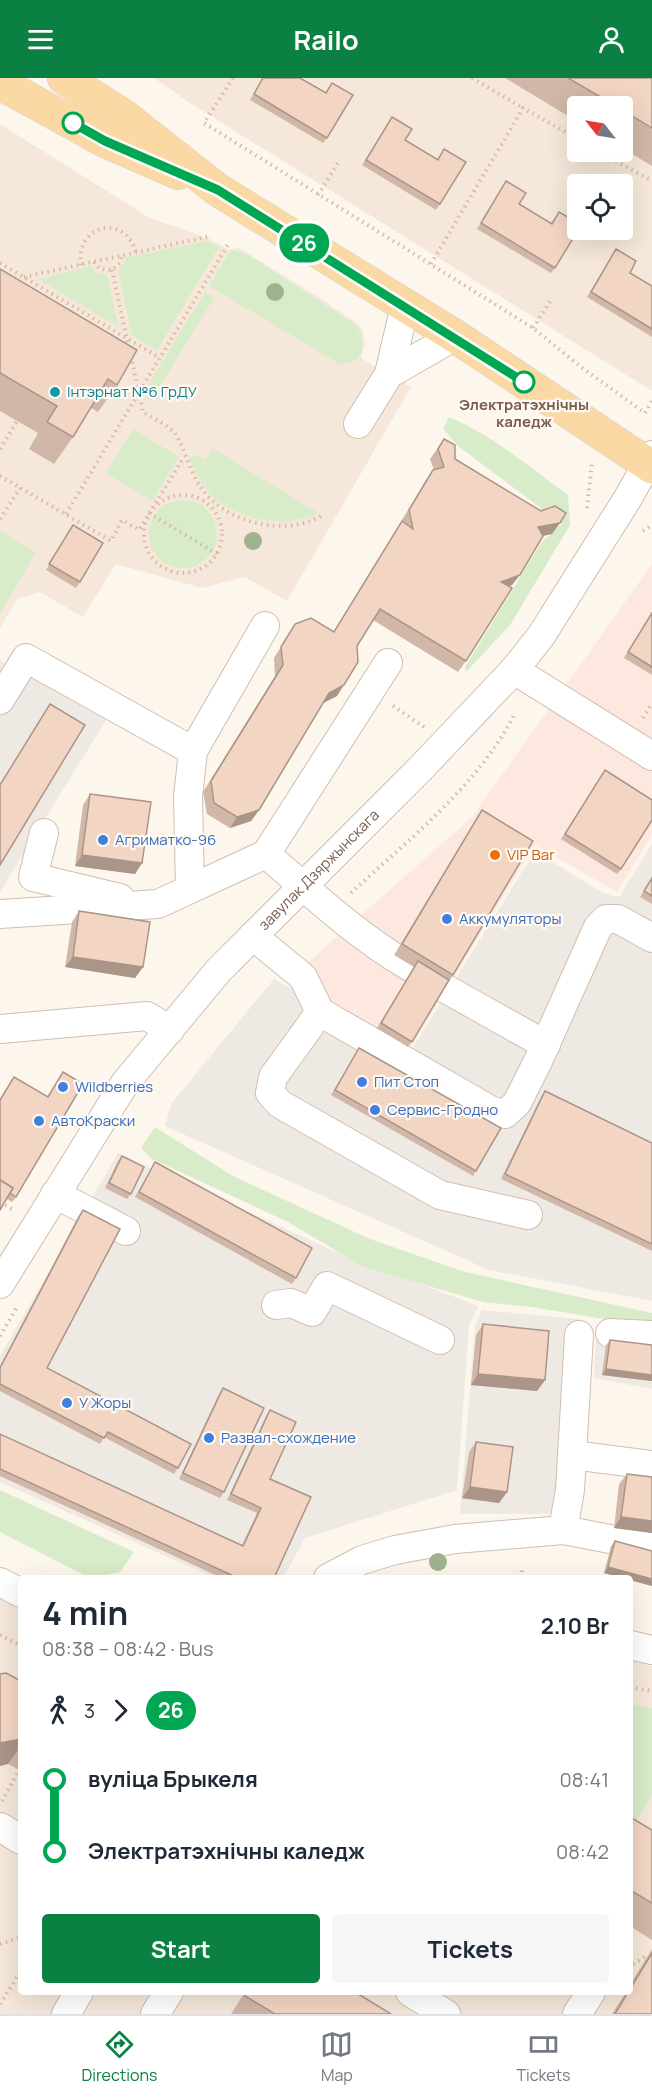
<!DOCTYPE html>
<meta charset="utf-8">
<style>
body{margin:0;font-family:Manrope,sans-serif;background:#f6f6f7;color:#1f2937;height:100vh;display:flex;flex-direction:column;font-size:22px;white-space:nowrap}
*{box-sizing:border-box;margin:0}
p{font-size:20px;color:#747a83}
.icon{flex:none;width:33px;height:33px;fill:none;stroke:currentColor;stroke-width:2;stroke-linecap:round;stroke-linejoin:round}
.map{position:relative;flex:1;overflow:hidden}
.sheet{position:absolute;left:18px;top:1497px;width:615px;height:420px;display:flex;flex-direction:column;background:#fff;border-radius:6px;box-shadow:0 6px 24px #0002}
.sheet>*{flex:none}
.badge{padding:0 12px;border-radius:20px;font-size:21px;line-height:39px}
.needle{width:39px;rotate:301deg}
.buttons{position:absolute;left:567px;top:18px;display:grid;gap:12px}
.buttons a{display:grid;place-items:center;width:66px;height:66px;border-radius:6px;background:#fff;box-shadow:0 6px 24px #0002;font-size:30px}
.map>.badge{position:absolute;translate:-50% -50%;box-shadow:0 0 0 3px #fff}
.legs{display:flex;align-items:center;gap:9px;height:66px;padding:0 24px;font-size:20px}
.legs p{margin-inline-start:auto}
.headline{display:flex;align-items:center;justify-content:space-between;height:102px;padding:0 24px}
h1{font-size:33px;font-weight:700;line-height:45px}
.primary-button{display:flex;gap:12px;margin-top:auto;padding:12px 24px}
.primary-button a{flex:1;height:69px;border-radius:6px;background:#0b8043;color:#fff;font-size:24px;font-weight:700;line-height:69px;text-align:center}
.primary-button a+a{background:#f6f6f7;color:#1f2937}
ul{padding:0 24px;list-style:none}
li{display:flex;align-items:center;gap:21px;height:72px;font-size:22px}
li i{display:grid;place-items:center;width:9px;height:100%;margin:0 8px;background:currentColor}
li i::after{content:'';width:15px;height:15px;margin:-8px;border:4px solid;border-radius:50%;background:#fff}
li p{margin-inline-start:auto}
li:first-child i{background:linear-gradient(#0000 50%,currentColor 0)}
li:last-child i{background:linear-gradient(currentColor 50%,#0000 0)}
header{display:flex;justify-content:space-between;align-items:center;height:78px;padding:0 24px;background:#0b8043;color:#fff;font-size:27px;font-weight:700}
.menu{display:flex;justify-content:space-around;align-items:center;height:84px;border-top:2px solid #e0e1e3;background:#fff;font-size:16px;color:#747a83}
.menu a{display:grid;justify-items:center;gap:3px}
.menu .current{color:#0b8043}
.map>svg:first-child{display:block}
.residential{fill:#f5e8da;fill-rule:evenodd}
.commercial{fill:#fde8e0}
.industrial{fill:#efe9e4}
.green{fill:#d8ecc9}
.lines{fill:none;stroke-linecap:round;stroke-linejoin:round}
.minor-casing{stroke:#d1beb0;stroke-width:30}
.major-casing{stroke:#dad1cd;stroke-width:34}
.path{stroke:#d9b8a5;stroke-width:4;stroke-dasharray:1.5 4.5;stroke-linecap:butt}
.minor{stroke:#fff;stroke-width:28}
.major{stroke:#fbd9a5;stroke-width:33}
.tree{fill:#a0b28e}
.wall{fill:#d1b7a8}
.shaded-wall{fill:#aa9588}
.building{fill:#f3d5c3;stroke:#aa9588;stroke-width:1.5}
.line-1-casing{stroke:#fff;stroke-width:14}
.line-1{stroke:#00a651;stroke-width:9}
.stop-1-dot{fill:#fff;stroke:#00a651;stroke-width:3}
.culture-dot{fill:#0f9aa8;stroke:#fffaf3;stroke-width:2}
.shop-dot{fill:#3f7fe0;stroke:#fffaf3;stroke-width:2}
.food-dot{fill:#e8710a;stroke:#fffaf3;stroke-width:2}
.labels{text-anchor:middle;stroke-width:4.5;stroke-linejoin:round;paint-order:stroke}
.culture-label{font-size:15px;fill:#0d838f;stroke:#fffaf3;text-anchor:start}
.stop-label{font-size:15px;font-weight:bold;fill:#7a5c4d;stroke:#fffaf3}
.shop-label{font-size:15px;fill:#366cbe;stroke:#fffaf3;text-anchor:start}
.food-label{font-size:15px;fill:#c56008;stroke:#fffaf3;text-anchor:start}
.street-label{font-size:15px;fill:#7a5c4d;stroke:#fffaf3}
</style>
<header><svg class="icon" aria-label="menu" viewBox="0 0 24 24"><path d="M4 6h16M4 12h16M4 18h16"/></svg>Railo<svg class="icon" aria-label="person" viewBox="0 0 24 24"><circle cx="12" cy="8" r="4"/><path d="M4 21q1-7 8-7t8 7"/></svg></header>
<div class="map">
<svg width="652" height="1936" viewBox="0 0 652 1936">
<rect width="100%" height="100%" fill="#fdf6ec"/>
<g class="residential">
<path d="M154,0h498v313l-462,-288zM578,28h44v46h-44zM578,106h44v46h-44z"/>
<polygon points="0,46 150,140 210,161 229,172 239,170 317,218 358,246 363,253 365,265 361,280 411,309 287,523 245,499 202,510 116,486 83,539 40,514 17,521 0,550"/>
<polygon points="0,1517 21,1527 21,1914 630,1914 630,1583 652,1588 652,1936 0,1936"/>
</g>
<polygon class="commercial" points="652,486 652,757 617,814 535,767 409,972 287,903 472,739"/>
<g class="industrial">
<polygon points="0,582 106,642 0,814"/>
<polygon points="652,766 652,1223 489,1192 165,1048 171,1026 274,901 410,974 535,773 601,814 619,819"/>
<polygon points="118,1075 328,1170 478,1228 469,1248 457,1412 305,1460 283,1500 215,1500 0,1404 0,1278"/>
<polygon points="482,1232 580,1241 556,1436 460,1436 475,1249"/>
<polygon points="596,1253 652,1264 652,1311 594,1300"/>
</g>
<g class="green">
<polygon points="208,163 219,169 157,272 132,257 118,193 125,185 125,180"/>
<path d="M231,172l14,3 111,72c8,12 9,24 1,35l-16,5 -132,-79z"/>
<polygon points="91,188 95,195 107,197 119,249 38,201"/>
<polygon points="205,214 214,220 150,324 146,311"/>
<path d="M449,339c43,18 82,51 119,78l2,30 -60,100 -44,47 -1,-5 76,-124 21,-19 -104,-78 -15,-17z"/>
<polygon points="133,351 179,379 152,423 106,395"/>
<path d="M212,370l106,65c-33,16 -79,8 -106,-17 -10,-11 -16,-23 -22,-36l3,-6 12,6z"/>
<circle cx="183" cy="456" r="34"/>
<polygon points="0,453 36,474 0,536"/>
<polygon points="155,1049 233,1098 370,1161 465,1194 652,1235 652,1249 532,1229 483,1224 364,1189 286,1143 152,1081 141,1070"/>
<polygon points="0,1412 134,1474 120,1494 90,1500 0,1454"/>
<polygon points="630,1627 652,1630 652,1717 630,1753"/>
</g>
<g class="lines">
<g class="minor-casing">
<g id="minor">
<polyline points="389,296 455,258"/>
<polyline points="358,346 389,296 405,228"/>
<polyline points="514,592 652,678"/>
<polyline points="0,622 26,580 193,673"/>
<polyline points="44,755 33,799 120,820"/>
<polyline points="266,776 388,585"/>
<polyline points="190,811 188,719 193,673 265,548"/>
<path d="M0,836l158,-10 108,-50c46,40 91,82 144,113"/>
<polyline points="253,858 303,899 320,934 492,1033 505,1036 517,1025 538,983 598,849 606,841 618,841 652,860"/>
<polyline points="446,911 546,967"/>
<polyline points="320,934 273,999 270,1015 280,1026 440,1117 528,1137"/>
<polyline points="0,951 147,938 170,952"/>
<polyline points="55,1116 126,1153"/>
<path id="s1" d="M0,1206l125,-201 94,-113 203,-203 92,-97 27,-34 87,-138 24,-43"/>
<polyline points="276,1227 291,1225 312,1234 327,1208 440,1262"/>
<polyline points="610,1255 652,1257"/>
<polyline points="572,1377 652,1387"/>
<polyline points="563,1452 570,1412 579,1257"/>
<polyline points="328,1500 362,1482 395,1472 455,1461 563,1452 652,1469"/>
<polyline points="0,1504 21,1515"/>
<polyline points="630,1567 652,1572"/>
<polyline points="0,1749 21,1762"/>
<polyline points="410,1914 446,1936"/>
<polyline points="66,1936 79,1914"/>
<polyline points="155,1936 169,1914"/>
<polyline points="577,1936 591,1914"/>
</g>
</g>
<g class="major-casing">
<g id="major">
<polyline points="64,0 124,38 218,112 455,258 652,389"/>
<polyline points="0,5 105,63 178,95"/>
</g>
</g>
<g class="path">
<polyline points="233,0 204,45 533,250 581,289 645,335 652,323"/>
<polyline points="472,0 523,30"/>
<polyline points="600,74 652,103"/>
<polyline points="318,117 339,83"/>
<polyline points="94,184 100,191 112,192 120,185 122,178"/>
<polyline points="0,185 160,280"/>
<polyline points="431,186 523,30 578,61"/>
<path d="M81,187c-6,-41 45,-52 55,-12"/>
<polyline points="112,192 129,271"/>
<polyline points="24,199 211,158"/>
<polyline points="533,250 552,220"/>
<path d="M131,278l12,56c10,6 23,12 31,20 5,4 18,43 26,54 24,37 85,52 123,29"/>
<polyline points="0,371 17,343"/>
<polyline points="0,398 111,463 122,442 139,452 184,379"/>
<circle cx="183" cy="456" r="39"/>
<polyline points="587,430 592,384"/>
<polyline points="149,435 217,476"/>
<polyline points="66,436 229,165"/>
<polyline points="0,441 20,410"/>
<polyline points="643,453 652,447"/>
<polyline points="393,628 424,649"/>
<polyline points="643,640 652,625"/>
<path d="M351,815c57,-53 129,-109 164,-180"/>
<polyline points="0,1124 15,1133"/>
<polyline points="0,1258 17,1229"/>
<polyline points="521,1500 522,1490"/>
<polyline points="0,1557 21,1568"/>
<polyline points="630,1609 652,1613"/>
<polyline points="2,1723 19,1692"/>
<polyline points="0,1866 21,1859"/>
<polyline points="630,1884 633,1886 630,1891"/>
<polyline points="633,1886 648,1877"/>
<polyline points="0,1926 21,1893"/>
</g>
<use href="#minor" class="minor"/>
<use href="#major" class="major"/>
</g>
<g class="tree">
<circle cx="275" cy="214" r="9"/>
<circle cx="253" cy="463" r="9"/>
<circle cx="438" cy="1484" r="9"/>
</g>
<g class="wall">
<polygon points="262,0 300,0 326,15 332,5 327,60 323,65 250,22"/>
<polygon points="505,0 652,0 652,88 622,70 622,28 578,28 578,44"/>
<polygon points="392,39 405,62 437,81 444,71 440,126 436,132 362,87"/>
<polygon points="506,103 519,126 551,145 559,134 555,190 551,195 477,151"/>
<polygon points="616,171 630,195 652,208 652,259 587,219"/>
<polygon points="0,191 117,307 98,334 91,330 73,359 54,386 29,371 38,355 0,333"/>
<polygon points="444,361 455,381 560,445 552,456 543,458 512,507 509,509 466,583 458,594 373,542 357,568 337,618 323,625 259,732 251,743 230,750 207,736 203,714 275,598 274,580 295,546 334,554 402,444 402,442 426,402 434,392 430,381"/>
<polygon points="73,447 80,504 76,510 46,492"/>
<polygon points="652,534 652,597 624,580"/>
<polygon points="601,698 621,791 617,796 561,761"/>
<polygon points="90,716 142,785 135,796 75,788 83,727"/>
<polygon points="482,732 453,897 408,969 377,950 414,889 394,877 475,743"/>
<polygon points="652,799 652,826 640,819"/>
<polygon points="79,833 143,889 135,900 65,889 72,844"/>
<polygon points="359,970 476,1093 473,1098 331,1017"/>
<polygon points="63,994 16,1119 12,1124 7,1121 0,1132 0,1021 14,999 48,1019"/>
<polygon points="545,1013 652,1065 652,1173 501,1101 541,1019"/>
<polygon points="122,1078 131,1116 127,1121 105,1110 118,1083"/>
<polygon points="155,1084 296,1200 292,1206 135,1119"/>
<polygon points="83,1132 47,1290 178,1390 174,1396 104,1359 100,1366 0,1313 0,1288 79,1137"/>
<polygon points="483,1246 545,1302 537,1313 471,1307 476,1257"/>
<polygon points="610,1262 652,1267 652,1303 602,1297 606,1267"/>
<polygon points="223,1310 224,1414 220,1420 179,1401 219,1316"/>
<polygon points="270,1332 270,1401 274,1500 222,1500 0,1398 0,1356 242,1467 257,1435 227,1422 266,1338"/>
<polygon points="476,1364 507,1414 499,1425 462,1420 469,1374"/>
<polygon points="627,1396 652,1399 652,1455 614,1450 619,1406"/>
<polygon points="615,1463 652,1473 652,1508 604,1495 611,1468"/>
<polygon points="21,1603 21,1693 8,1686"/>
<polygon points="630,1739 652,1752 652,1862 630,1848"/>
<polygon points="652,1871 652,1936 612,1936 626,1914 630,1914 630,1907"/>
<polygon points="245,1914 355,1914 391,1936 231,1936"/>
</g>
<g class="shaded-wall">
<polygon points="560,445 552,456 531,460 538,449"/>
<polygon points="520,497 512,507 494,514 501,504"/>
<polygon points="344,607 337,618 321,626 329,615"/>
<polygon points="259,732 251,743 230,750 237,739"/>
<polygon points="82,777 142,785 135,796 75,788"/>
<polygon points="73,879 143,889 135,900 65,889"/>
<polygon points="606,1291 652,1297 652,1303 602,1297"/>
<polygon points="478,1296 545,1302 537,1313 471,1307"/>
<polygon points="470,1409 507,1414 499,1425 462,1420"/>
<polygon points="621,1439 652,1443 652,1455 614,1450"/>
<polygon points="608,1489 652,1501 652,1508 630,1502 630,1500 623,1500 604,1495"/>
<polygon points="21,1661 21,1668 8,1686 0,1688 0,1665"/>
</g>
<g class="building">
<polygon points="263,0 300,0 326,15 332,5 353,17 327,60 254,16"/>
<polygon points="568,0 652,0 652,50 622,32 622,28 616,28"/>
<polygon points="392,39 412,51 405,62 438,82 444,71 466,84 440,126 366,82"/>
<polygon points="506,103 526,115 519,126 552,146 559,134 578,145 578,152 555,190 481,145"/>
<polygon points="616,171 636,183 630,195 652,208 652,251 591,214"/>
<polygon points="0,191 137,272 117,307 108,301 73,359 47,344 57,328 0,295"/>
<polygon points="444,361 455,367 455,381 541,433 555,428 566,435 560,445 538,449 543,458 520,497 501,504 512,510 466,583 380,531 357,568 358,584 344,607 329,615 259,732 237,739 214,725 211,703 283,587 281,569 295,546 311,540 334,554 402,443 413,451 409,432 433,392 444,389 438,371"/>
<polygon points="73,447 103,465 80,504 49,486"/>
<polygon points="652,535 652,589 628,574"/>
<polygon points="50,626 85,647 0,787 0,707"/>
<polygon points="605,692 652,722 652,742 621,791 565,756"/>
<polygon points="90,716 151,724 142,785 82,777"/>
<polygon points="482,732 533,763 453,897 402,866"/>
<polygon points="652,800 652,818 644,813"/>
<polygon points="79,833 150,844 143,889 73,879"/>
<polygon points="418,883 449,902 412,964 381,945"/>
<polygon points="359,970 501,1050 476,1093 335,1012"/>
<polygon points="63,994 83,1006 16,1119 10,1115 13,1110 0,1102 0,1022 14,999 48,1019"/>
<polygon points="545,1013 652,1065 652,1166 505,1096"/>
<polygon points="122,1078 144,1089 131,1116 109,1105"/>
<polygon points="155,1084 312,1170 296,1200 139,1114"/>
<polygon points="0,1102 13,1110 0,1132"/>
<polygon points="83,1132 120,1151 47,1290 191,1366 178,1390 108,1354 104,1360 0,1306 0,1290"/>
<polygon points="483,1246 549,1253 545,1302 478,1296"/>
<polygon points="610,1262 652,1267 652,1297 606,1291"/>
<polygon points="223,1310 264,1330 224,1414 183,1395"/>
<polygon points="270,1332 296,1344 270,1401 311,1419 274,1500 238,1500 0,1391 0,1356 243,1468 261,1430 231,1416"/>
<polygon points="476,1364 513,1369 507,1414 470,1409"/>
<polygon points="627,1396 652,1399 652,1443 621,1439"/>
<polygon points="615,1463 652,1473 652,1501 608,1489"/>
<polygon points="6,1595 21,1603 21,1661 0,1665 0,1596"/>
<polygon points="630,1739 652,1752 652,1825 630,1812"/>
<polygon points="652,1875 652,1936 615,1936 628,1914 630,1914 630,1911"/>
<polygon points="247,1914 355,1914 391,1936 275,1936 245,1918"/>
</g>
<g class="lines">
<g class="line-1-casing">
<polyline id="line-1" points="73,45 105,63 218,112 524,304"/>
</g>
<use href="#line-1" class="line-1"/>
</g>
<g class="stop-1-dot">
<circle cx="73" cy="45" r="10"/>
<circle cx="524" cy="304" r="10"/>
</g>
<circle class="culture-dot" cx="55" cy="314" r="6"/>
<g class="shop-dot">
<circle cx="103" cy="762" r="6"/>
<circle cx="447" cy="841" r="6"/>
<circle cx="362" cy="1004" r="6"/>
<circle cx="63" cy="1009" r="6"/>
<circle cx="375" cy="1032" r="6"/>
<circle cx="39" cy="1043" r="6"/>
<circle cx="67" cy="1325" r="6"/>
<circle cx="209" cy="1360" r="6"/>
</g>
<circle class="food-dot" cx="495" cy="777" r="6"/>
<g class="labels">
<g class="culture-label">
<text x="67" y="319">Інтэрнат №6 ГрДУ</text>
</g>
<g class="stop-label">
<text x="524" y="332">Электратэхнічны<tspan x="524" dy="17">каледж</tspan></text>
</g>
<g class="shop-label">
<text x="115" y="767">Агриматко-96</text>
<text x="459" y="846">Аккумуляторы</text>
<text x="374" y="1009">Пит Стоп</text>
<text x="75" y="1014">Wildberries</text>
<text x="387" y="1037">Сервис-Гродно</text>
<text x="51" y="1048">АвтоКраски</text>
<text x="79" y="1330">У Жоры</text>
<text x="221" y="1365">Развал-схождение</text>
</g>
<g class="food-label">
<text x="507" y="782">VIP Bar</text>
</g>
<g class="street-label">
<text dy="5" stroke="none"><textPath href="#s1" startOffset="525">завулак Дзяржынскага</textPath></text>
</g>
</g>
</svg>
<div class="buttons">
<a><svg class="needle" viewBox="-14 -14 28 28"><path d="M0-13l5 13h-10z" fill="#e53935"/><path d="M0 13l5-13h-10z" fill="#747a83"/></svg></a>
<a><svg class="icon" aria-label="locate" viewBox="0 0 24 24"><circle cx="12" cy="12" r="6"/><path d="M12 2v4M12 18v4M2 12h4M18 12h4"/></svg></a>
</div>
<b class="badge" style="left:304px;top:165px;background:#00a651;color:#fff">26</b>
<section class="sheet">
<div class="headline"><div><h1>4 min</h1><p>08:38 – 08:42 · Bus</p></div><b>2.10 Br</b></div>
<div class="legs"><svg class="icon" aria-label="walk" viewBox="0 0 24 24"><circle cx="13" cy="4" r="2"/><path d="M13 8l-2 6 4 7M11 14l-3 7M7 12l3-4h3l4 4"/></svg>3<svg class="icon" aria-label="forward" viewBox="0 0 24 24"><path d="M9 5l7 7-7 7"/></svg><b class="badge" style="background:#00a651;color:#fff">26</b></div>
<ul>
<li><i style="color:#00a651"></i><b>вуліца Брыкеля</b><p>08:41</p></li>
<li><i style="color:#00a651"></i><b>Электратэхнічны каледж</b><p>08:42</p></li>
</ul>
<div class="primary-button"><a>Start</a><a>Tickets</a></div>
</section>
</div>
<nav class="menu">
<a class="current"><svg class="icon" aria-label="directions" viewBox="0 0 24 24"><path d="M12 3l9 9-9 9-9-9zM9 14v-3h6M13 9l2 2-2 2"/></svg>Directions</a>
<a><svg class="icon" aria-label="map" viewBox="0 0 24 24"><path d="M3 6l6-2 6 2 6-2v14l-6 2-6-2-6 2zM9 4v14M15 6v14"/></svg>Map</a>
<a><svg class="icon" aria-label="tickets" viewBox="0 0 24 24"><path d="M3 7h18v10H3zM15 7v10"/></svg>Tickets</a>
</nav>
